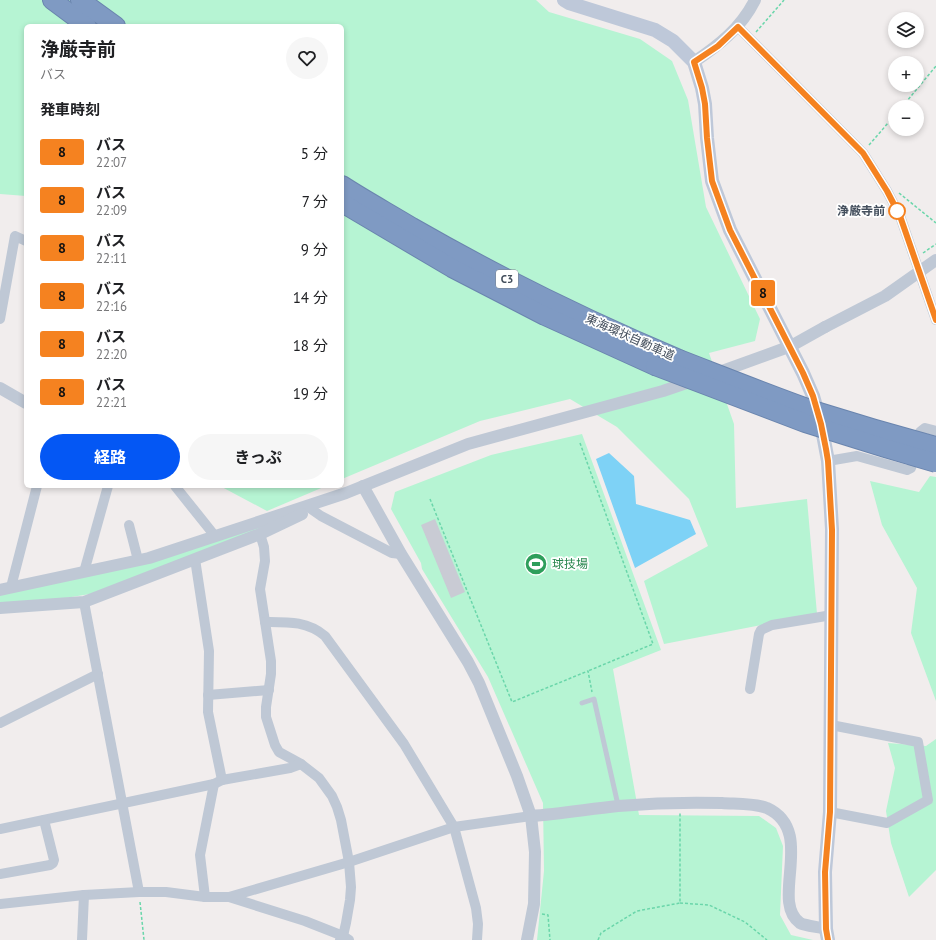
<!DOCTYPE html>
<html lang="ja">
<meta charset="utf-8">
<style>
body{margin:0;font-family:"PT Sans","Noto Sans JP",sans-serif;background:#f6f6f6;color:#202124;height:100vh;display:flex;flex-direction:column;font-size:15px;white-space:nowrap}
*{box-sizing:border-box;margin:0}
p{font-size:13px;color:#757577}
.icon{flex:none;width:22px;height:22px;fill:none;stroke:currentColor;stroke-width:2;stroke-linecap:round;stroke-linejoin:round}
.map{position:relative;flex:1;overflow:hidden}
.drawer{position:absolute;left:24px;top:24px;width:320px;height:464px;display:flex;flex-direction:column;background:#fff;border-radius:6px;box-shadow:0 2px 6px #0003}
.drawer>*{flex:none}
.badge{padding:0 8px;border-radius:3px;font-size:14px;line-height:26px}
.buttons{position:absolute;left:888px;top:12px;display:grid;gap:8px}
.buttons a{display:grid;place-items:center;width:36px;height:36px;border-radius:50%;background:#fff;box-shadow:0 2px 6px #0003;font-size:20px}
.map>.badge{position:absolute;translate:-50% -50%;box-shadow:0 0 0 2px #fff}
h2{padding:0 16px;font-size:15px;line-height:36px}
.round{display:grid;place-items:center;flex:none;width:42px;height:42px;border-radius:21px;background:#f6f6f6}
.summary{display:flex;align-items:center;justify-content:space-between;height:68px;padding:0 16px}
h1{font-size:19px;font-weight:700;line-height:30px}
.primary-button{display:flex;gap:8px;margin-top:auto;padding:8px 16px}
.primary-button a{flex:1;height:46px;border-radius:24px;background:#0457f4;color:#fff;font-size:16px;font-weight:700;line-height:46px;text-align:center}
.primary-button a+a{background:#f6f6f6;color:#202124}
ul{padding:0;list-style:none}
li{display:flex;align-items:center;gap:12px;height:48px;padding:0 16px}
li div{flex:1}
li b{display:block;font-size:15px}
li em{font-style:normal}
li .badge{min-width:44px;font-weight:700;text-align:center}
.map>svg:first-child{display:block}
.green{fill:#b6f4d3}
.water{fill:#7ed2f6}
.building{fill:#c9cbd4}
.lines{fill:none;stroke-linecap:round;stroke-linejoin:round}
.motorway-casing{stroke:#6a85ae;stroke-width:20}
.path{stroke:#6ad6aa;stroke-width:1.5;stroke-dasharray:3 2;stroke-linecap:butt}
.service{stroke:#bfc8d5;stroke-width:5}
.minor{stroke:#bfc8d5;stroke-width:10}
.tertiary{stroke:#bfc8d5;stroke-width:12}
.secondary{stroke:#bec8d9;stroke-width:14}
.motorway{stroke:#7f9ac3;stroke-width:18}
.motorway-bridge-casing{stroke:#6a85ae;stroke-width:20;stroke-linecap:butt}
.tertiary-bridge{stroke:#bfc8d5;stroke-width:12}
.motorway-bridge{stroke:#7f9ac3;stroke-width:18}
.line-casing{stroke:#fff;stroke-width:9}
.line{stroke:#f58220;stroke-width:6}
.stop-dot{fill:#fff;stroke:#f58220;stroke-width:2}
.labels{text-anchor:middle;stroke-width:3.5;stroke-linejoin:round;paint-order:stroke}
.shield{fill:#fff;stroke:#7c848e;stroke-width:1}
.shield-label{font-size:11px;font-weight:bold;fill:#444f5d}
.stop-label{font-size:12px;font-weight:bold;fill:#444f5d;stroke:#fff;text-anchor:end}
.street-label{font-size:12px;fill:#444f5d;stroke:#fff}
.leisure-label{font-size:12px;fill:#27864d;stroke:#fff;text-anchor:start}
</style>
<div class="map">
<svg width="936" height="940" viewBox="0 0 936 940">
<rect width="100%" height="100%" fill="#f1eded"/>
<g class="green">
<polygon points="0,0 536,0 549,12 640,39 672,61 688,100 706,207 760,319 755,341 709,353 734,424 736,508 807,499 817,614 664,644 644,581 708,546 689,499 617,427 570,399 480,421 342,479 342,26 26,26 26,196 0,194"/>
<polygon points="582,434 661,650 613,669 639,815 759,816 776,828 783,846 780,915 791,935 813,940 537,940 544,871 543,803 488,677 422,569 421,563 391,509 395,492 491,455"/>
<polygon points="930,476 936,477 936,701 911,633 917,588 882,525 870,481 919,492"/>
<polygon points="220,486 326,486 267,511"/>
<polygon points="293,514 243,536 90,594 59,599 0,604 0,593"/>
<polygon points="936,739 936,870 909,897 891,843 886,811 895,768 888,743 926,746"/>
</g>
<polygon class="water" points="609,453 634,476 636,504 690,520 696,534 635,568 596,459"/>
<polygon class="building" points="435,519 465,592 451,598 421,525"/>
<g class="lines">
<g class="motorway-casing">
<g id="motorway">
<polyline points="52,0 87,26"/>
<polyline points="80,0 116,26"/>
<path d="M342,185c23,15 47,28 70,42 87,50 175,93 267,132"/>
<polyline points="342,203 452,268 545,316 655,366"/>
</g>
</g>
<g class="path">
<polyline points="756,32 784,0"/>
<polyline points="902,107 936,66"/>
<polyline points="869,145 895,115"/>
<polyline points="899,193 936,223"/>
<polyline points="923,253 936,244"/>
<polyline points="580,443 653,644 588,671"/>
<polyline points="430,499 512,702 588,671 592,692"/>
<polyline points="140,902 144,940"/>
<polyline points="680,903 709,905 745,922 767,940"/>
<polyline points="542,914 548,915 550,940"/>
<polyline points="598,940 601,933 637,911 680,903 680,813"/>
</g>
<polyline class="service" points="582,703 594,699 618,805"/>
<g class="minor">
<polyline points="738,27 863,153 887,191 900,216 936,320"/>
<polyline points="0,319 15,236 26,241"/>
<polyline points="828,461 857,456 907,470 911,468 920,432 925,428 936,431"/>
<polyline points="175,486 215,536"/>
<polyline points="311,509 321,516 392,553 401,554"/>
<polyline points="129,525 138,560"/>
<polyline points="260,534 264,547 265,561 260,589 271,661 271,674 266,707 266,717 275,745 279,752 301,764 319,778 332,796 337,807 341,820 349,862 351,887 350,900 346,923 343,936 340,940"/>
<polyline points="195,559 209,651 208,712 222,780"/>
<polyline points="84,572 108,486"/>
<polyline points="11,587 37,486"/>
<polyline points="84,602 139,892"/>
<path d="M265,622c23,0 42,-1 60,14l79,108 50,83 22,81 2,16 -1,16"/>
<polyline points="750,689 759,634 761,630 772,625 832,615"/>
<polyline points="208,695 269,690"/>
<polyline points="0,723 98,674"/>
<polyline points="830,812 887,823 928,800 918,742 831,725"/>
<polyline points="0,829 214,784 222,780 290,768 301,764"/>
<polyline points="0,874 50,865 53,863 54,860 44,820"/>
<polyline points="205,897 200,855 214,784"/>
<polyline points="229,897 305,921 343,936 349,940"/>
<polyline points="0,904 84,895 139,892 166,892 205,897 229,897 349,862 454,827 531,816"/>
<polyline points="82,940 84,895"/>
</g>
<g class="tertiary">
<path d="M694,62c25,-17 47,-34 61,-62"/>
<polyline points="714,374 791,346 825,327"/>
<polyline points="0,388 26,403"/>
<polyline points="363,486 401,554 468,662 479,683 517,776 531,816 535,852 534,904 527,940"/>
<polyline points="0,590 149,558 346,493 468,444 663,391 695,380"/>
<polyline points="0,608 84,602 260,534 302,514"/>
<path d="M531,816c29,-2 58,-7 87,-10 35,-3 69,-4 104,-3 14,1 32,0 45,5 50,23 2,93 33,115 5,3 20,4 26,6"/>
</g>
<polyline class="secondary" points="564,0 569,3 655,30 673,41 694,62 702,88 705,104 707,138 712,181 730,230 803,373 813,396 821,424 828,461 832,529 830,812 825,872 826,929 828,940"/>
<use href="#motorway" class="motorway"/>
<g class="motorway-bridge-casing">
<g id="motorway-bridge">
<path d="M679,359c44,17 89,35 134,51 41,13 82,25 123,36"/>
<polyline points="655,366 805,423 885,448 936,463"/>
</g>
</g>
<polyline class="tertiary-bridge" points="825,327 885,296 936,260"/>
<use href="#motorway-bridge" class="motorway-bridge"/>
</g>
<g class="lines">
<g class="line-casing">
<polyline id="line" points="828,940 826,929 825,872 830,812 832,530 828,461 826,449 821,424 813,396 803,373 730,230 712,181 707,138 705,104 702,88 694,62 718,46 738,27 863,153 887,191 900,216 936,320"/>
</g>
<use href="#line" class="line"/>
</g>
<defs>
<g id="stadium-disc" transform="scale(1.15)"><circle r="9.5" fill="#2e9e5b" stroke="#fff"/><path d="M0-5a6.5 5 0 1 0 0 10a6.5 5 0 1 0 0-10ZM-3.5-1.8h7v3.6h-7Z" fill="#fff"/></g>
</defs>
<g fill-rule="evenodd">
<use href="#stadium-disc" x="536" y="564"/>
</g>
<circle class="stop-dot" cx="897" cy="211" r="8"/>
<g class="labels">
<rect class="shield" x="496" y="270" width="22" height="18" rx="3"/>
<g class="shield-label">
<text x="507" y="283">C3</text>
</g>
<g class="stop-label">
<text x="885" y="215">浄厳寺前</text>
</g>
<g class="street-label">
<text transform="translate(630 337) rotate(24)" y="4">東海環状自動車道</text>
</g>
<g class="leisure-label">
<text x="552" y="568">球技場</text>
</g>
</g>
</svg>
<div class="buttons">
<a><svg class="icon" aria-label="layers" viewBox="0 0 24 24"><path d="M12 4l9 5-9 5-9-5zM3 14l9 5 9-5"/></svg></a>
<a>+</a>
<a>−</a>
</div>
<b class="badge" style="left:763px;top:293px;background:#f58220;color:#111">8</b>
<section class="drawer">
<div class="summary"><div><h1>浄厳寺前</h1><p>バス</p></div><a class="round"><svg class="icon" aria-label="heart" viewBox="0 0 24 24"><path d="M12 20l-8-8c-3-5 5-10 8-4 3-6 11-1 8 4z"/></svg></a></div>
<h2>発車時刻</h2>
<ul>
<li><span class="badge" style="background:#f58220;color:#111">8</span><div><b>バス</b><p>22:07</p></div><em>5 分</em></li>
<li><span class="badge" style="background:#f58220;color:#111">8</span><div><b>バス</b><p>22:09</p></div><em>7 分</em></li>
<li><span class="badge" style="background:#f58220;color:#111">8</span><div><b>バス</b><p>22:11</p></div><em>9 分</em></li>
<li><span class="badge" style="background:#f58220;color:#111">8</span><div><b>バス</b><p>22:16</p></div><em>14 分</em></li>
<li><span class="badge" style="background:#f58220;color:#111">8</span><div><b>バス</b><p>22:20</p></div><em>18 分</em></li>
<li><span class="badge" style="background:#f58220;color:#111">8</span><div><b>バス</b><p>22:21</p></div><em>19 分</em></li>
</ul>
<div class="primary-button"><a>経路</a><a>きっぷ</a></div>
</section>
</div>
